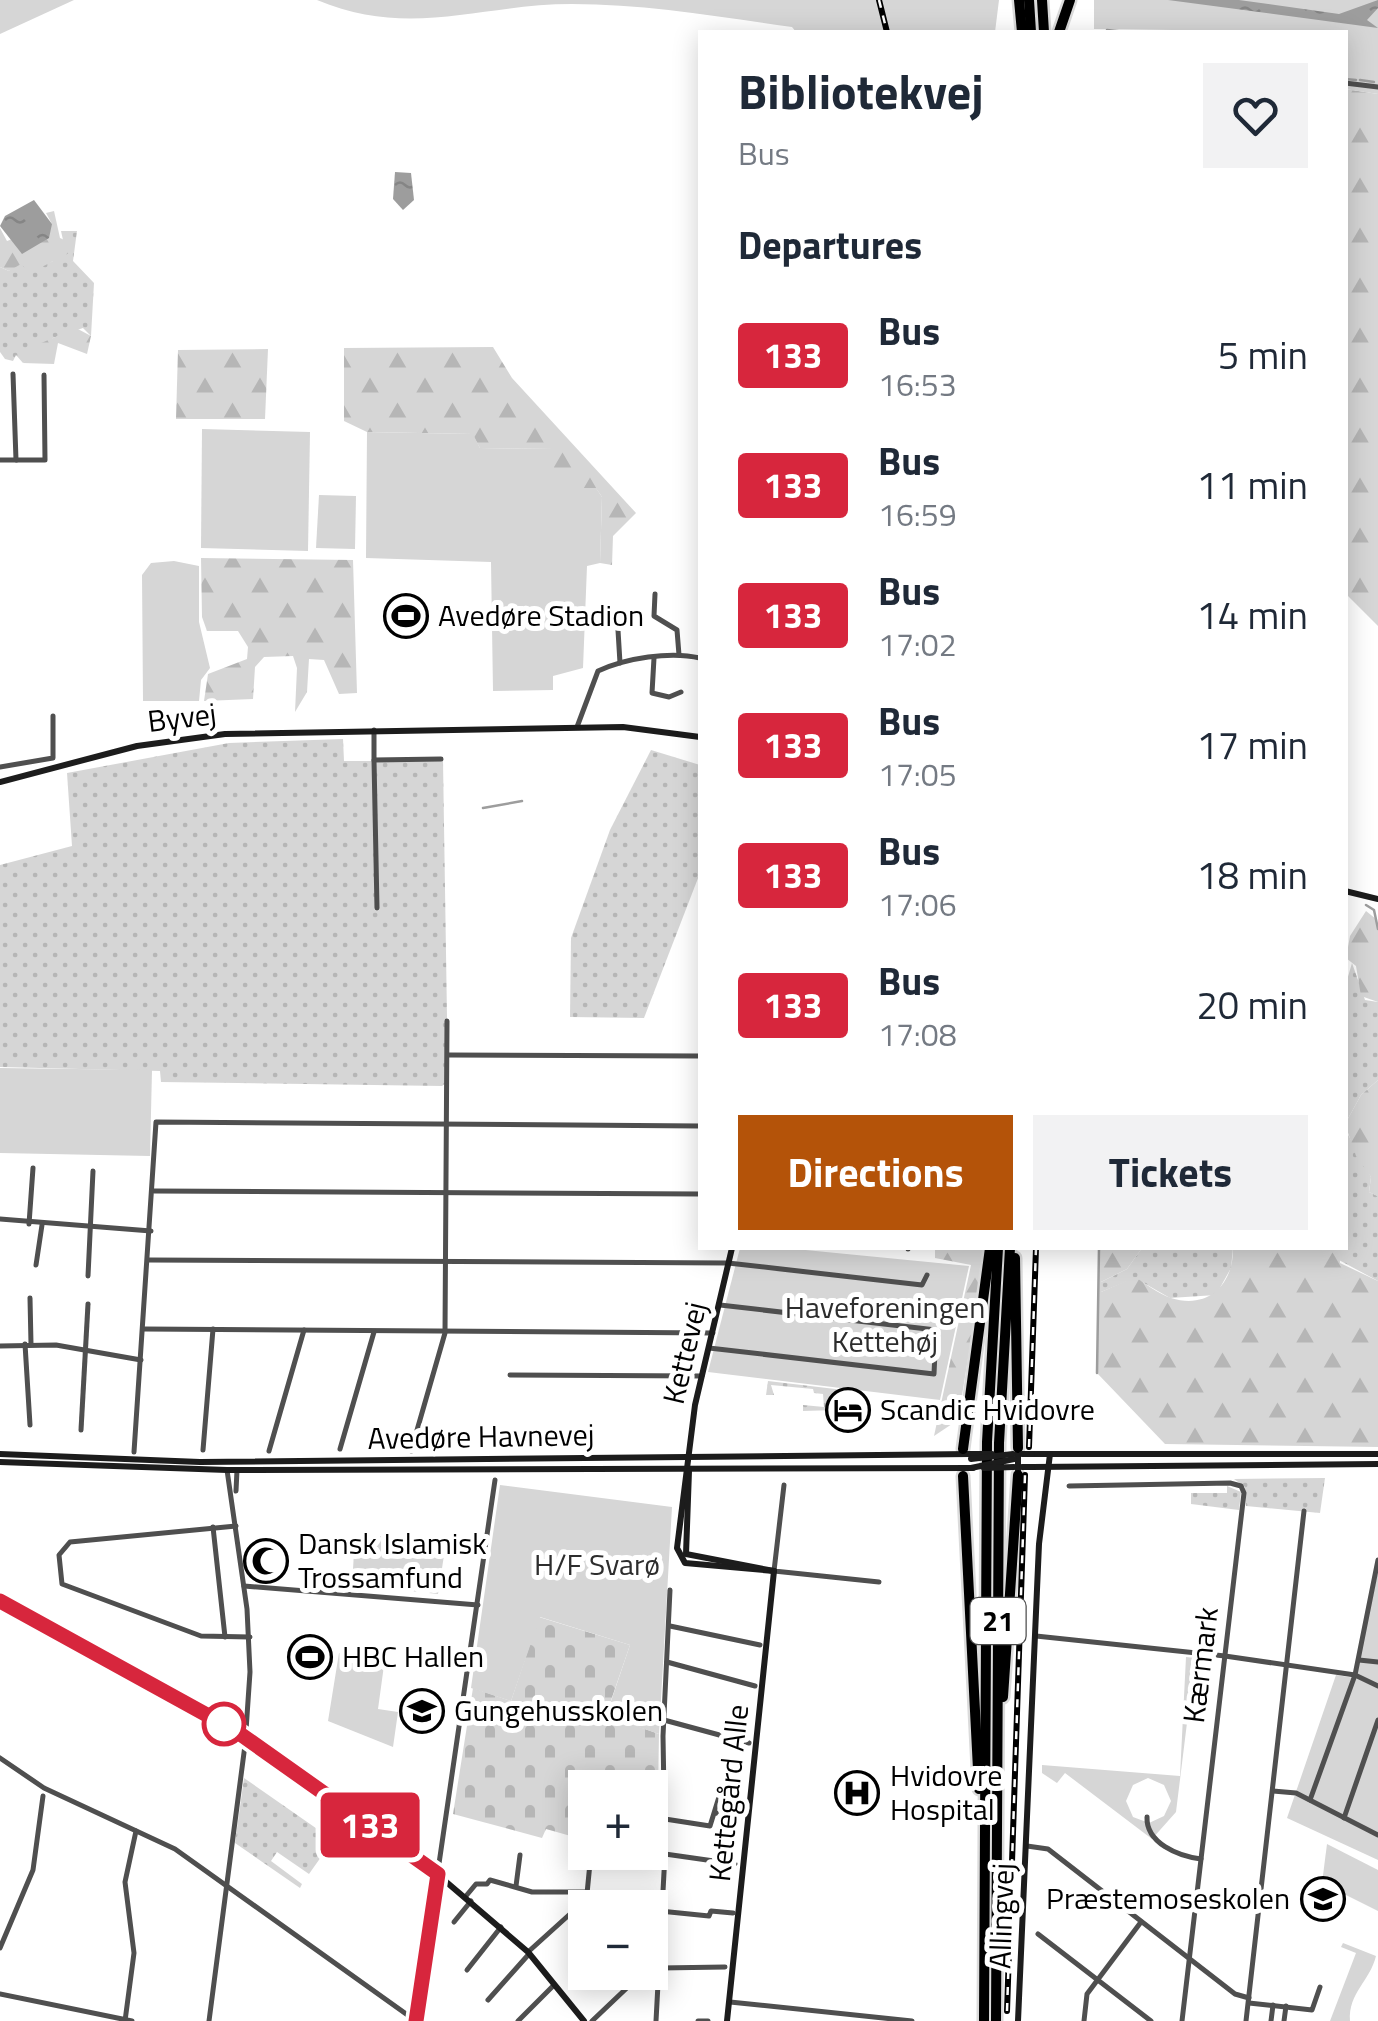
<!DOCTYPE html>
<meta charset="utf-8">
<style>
body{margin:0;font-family:"Titillium Web",sans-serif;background:#f2f2f3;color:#1f2937;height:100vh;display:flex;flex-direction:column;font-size:38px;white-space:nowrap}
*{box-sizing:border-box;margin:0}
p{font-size:32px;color:#747a83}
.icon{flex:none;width:55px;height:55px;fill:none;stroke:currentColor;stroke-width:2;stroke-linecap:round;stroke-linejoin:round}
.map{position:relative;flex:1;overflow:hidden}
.panel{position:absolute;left:698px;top:30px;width:650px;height:1220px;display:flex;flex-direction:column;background:#fff;border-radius:0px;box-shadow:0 5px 25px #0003}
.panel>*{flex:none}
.badge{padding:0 20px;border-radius:8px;font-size:35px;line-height:65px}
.controls{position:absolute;left:568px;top:1770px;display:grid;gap:20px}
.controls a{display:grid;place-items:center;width:100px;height:100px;border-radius:0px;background:#fff;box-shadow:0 5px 25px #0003;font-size:50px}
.map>.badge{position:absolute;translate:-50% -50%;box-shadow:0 0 0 5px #fff}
h2{padding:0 40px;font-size:38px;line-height:90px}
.round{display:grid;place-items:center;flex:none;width:105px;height:105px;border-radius:0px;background:#f2f2f3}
.headline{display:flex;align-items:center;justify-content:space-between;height:170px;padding:0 40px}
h1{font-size:48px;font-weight:700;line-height:75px}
.primary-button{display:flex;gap:20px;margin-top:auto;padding:20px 40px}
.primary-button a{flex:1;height:115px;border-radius:0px;background:#b45309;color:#fff;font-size:40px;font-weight:700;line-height:115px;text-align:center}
.primary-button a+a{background:#f2f2f3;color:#1f2937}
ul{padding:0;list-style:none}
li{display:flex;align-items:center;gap:30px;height:130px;padding:0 40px}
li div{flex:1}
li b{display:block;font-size:38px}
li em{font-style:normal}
li .badge{min-width:110px;font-weight:700;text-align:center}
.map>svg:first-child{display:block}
.grass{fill:url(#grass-dots)}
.forest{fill:url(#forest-firs)}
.cemetery{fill:url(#cemetery-stones)}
.green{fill:#d6d6d6;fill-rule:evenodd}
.water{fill:url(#water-ripples)}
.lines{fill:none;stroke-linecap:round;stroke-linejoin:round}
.stream{stroke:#9d9d9d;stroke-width:2.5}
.highway-casing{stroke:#dbdbdb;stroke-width:15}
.street{stroke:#4f4f4f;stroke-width:5}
.secondary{stroke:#1c1c1c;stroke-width:6}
.highway{stroke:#000;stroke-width:10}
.rail-casing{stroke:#000;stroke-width:6}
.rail{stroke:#fff;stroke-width:2.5;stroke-dasharray:8;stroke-linecap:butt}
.secondary-bridge{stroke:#1c1c1c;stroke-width:6}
.line-casing{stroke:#fff;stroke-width:22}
.line{stroke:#d7263d;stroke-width:15}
.stop-dot{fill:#fff;stroke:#d7263d;stroke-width:5}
.labels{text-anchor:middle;stroke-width:10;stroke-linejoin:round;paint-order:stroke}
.shield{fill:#fff;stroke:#4c4c4c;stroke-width:2.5}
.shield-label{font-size:28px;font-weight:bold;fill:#000}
.poi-label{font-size:30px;fill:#000;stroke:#fff;text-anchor:start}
.street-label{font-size:30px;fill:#000;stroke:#fff}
.park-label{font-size:30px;fill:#2d2d2d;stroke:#fff}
</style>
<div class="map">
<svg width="1378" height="2021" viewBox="0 0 1378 2021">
<defs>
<pattern id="grass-dots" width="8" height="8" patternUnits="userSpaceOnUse" patternTransform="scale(2.5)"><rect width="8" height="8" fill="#d6d6d6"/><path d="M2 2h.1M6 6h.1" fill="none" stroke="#b6b6b6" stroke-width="1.8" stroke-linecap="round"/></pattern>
<pattern id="forest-firs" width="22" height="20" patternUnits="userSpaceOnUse" patternTransform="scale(2.5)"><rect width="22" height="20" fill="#d6d6d6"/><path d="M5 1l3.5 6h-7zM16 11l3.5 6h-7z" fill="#b6b6b6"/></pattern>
<pattern id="cemetery-stones" width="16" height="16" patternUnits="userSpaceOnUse" patternTransform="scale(2.5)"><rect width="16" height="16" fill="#d6d6d6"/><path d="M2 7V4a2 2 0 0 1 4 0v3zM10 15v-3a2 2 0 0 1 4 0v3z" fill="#b6b6b6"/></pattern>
<pattern id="water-ripples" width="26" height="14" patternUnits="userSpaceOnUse" patternTransform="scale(2.5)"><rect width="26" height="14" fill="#9d9d9d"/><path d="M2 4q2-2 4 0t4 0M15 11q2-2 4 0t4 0" fill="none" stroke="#858585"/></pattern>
</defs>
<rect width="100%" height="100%" fill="#fff"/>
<g class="grass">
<polygon points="61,231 77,231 73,261 94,283 91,336 83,328 53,338 23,363 16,355 13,361 5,359 0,352 0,267 9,271 16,264 52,262 63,240"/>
<polygon points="343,739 344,761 443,761 448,1081 442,1086 161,1082 160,1071 0,1067 0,865 72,846 67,773 229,743"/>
<polygon points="651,750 700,765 700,873 644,1018 570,1017 571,938 610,830"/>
<polygon points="1352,963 1365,1000 1378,1002 1378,1080 1361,1095 1345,1124 1345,987"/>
<polygon points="1345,1129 1371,1177 1369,1192 1378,1196 1378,1281 1337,1259 1339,1248 1345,1248"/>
<polygon points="1142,1248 1233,1248 1231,1268 1216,1295 1170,1298 1135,1278 1101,1292 1101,1282 1127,1269"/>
<polygon points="768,1381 852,1391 843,1395 861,1400 861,1413 856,1413 855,1403 838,1405 840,1416 836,1410 803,1411 803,1405 824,1407 823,1394 814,1393 813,1389 771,1385 774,1395 766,1395"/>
<polygon points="1325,1478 1320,1513 1246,1506 1245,1487 1234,1479"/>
<polygon points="1227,1486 1241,1492 1239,1510 1191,1504 1191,1493 1227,1493"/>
<polygon points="244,1778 333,1840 309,1874 277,1852 271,1861 302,1884 300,1888 235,1843"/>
</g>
<g class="forest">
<polygon points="1345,89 1378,94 1378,626 1345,593"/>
<polygon points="54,211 60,238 73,244 71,252 30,273 21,264 9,271 0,267 0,228 7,241 52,224 46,213"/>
<polygon points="76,328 91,336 87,354 58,343 54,364 23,363 39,344"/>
<polygon points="493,347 512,378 636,513 613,536 612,565 600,563 602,497 596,488 554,488 554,449 480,448 472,434 367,432 344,421 344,348"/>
<polygon points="268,349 265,419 176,419 178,350"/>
<polygon points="201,558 353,560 357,693 339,694 324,660 309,659 307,692 295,712 297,668 293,656 264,657 255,667 253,699 204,701 208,674 247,659 248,647 238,631 207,631 202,617"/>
<polygon points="1366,911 1376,919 1378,929 1378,1002 1361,996 1356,966 1346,958 1350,936"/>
<polygon points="1378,1080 1378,1196 1377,1196 1369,1192 1371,1177 1356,1156 1345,1124 1361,1095"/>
<polygon points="935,1248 986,1248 958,1420 934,1436 971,1265 935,1258"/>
<path d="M1099,1248h43l-15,21 -26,13v10l34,-15c11,7 24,17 36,21 38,12 63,-15 62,-50h106l1,15 38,18v166l-213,-3 -68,-71z"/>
</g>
<polygon class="cemetery" points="539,1617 630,1645 606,1715 659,1734 658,1794 650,1795 650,1788 585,1788 585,1840 546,1829 542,1838 453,1814 473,1688 511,1701"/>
<g class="green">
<polygon points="0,0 74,0 0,34"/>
<path d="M317,0h682l-4,32h-199l-4,-5c-72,-10 -146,-23 -220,-23 -92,0 -162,35 -255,-4z"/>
<polygon points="1094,0 1378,0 1378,94 1345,89 1345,32 1094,29"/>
<polygon points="202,429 310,432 308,551 201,548"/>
<polygon points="367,432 473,434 480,448 554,449 554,488 596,488 602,497 600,563 587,566 583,668 553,676 553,690 493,691 491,562 366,558"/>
<polygon points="319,495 356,496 355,549 316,548"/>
<polygon points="174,561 199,566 199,622 210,668 201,680 199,701 143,701 142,575 151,563"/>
<polygon points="0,1068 152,1070 150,1156 0,1153"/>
<polygon points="740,1248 785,1248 969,1266 940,1400 708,1372"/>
<polygon points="500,1485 672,1507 659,1734 606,1716 630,1645 540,1617 511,1701 471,1688"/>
<polygon points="355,1536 447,1536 438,1594 352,1585"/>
<polygon points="1378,1572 1378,1860 1287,1818 1336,1675 1355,1678"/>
<polygon points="339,1653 385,1658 378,1709 398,1712 393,1747 328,1721"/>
<path d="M1186,1657l9,1 -19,154 -24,27 -87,-66 -8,10 -15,-10v-8l138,11zM1148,1778l16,7 7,16 -7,15 -15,7 -16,-6 -7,-16 7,-16z"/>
<polygon points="1327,1844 1378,1870 1378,1911 1322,1883"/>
<path d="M1343,1943l33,13c-6,25 -28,37 -26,65h-20l26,-68 -15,-6z"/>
</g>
<g class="water">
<polygon points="1168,0 1239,0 1339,14 1378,0 1378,8 1367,20 1378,28"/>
<polygon points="395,172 411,173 414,200 403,210 393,199"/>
<polygon points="34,200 52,224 49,238 22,254 0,226 5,216"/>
</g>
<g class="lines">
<g class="stream">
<polyline points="1107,30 1126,32"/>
<polyline points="1345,79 1356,80"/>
<polyline points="1360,80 1374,82"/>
<polyline points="483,808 522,801"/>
<polyline points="1366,905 1374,910 1378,929"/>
<polyline points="1097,1373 1099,1248"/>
</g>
<g class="highway-casing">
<g id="highway">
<polyline points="1019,0 1022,32"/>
<polyline points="1029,0 1031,32"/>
<polyline points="1042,0 1044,32"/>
<polyline points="1059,32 1070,0"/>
<polyline points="1015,1258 1018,1448"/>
<polyline points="963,1449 990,1248"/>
<polyline points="963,1476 979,1789"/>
<polyline points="1003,1697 1018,1475"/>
<polyline points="984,2021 987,1442 998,1248"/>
<polyline points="996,2021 999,1443 1010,1248"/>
</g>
</g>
<g class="street">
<polyline points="1345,83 1378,87"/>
<polyline points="13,374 16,460"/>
<polyline points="0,460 45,460 44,375"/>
<polyline points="655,594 654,616 677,630 679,655"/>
<polyline points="617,614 620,663"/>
<polyline points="654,658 652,693 669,697 681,692"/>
<path d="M577,727l21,-56c28,-13 72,-20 102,-13"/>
<polyline points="374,730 374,760 441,759"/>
<polyline points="374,760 377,908"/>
<polyline points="0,767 53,758 53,716"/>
<polyline points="448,1055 700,1056"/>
<polyline points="154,1191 700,1194"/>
<polyline points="0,1219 151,1231"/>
<polyline points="29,1224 33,1168"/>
<polyline points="908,1249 908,1248"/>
<polyline points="149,1260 728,1263 922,1285 927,1275"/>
<polyline points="36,1265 42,1225"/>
<polyline points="88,1276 93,1171"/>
<polyline points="30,1298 31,1344"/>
<polyline points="144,1329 713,1333"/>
<polyline points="25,1344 30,1425"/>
<polyline points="0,1346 56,1345 141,1360"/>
<polyline points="709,1348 934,1374 936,1330 720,1305"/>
<polyline points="510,1375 702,1376"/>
<polyline points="81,1430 88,1304"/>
<polyline points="340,1449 374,1332"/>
<polyline points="203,1450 213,1329"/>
<polyline points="269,1451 304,1330"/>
<polyline points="411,1451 445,1333 447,1021"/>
<polyline points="134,1452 156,1122 700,1126"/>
<polyline points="784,1485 774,1571 879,1582"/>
<polyline points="1069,1486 1230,1483 1241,1486 1244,1493 1182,2021"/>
<polyline points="236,1491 237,1470"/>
<polyline points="236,1526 70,1542 59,1555 62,1584 201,1636 250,1637"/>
<polyline points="213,1527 225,1637"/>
<polyline points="244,1586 478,1605"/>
<polyline points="670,1626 760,1645"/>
<polyline points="1036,1636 1225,1656 1355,1675 1378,1686"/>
<polyline points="1359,1660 1378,1662"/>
<polyline points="667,1662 755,1686"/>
<polyline points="664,1720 749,1743"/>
<polyline points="0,1758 44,1788 175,1849 416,2021"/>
<polyline points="1273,1791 1296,1793 1378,1835"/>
<polyline points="1310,1800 1355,1675 1378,1560"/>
<polyline points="715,1813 732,1815"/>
<path d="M1147,1817c-1,26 31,39 54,42"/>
<polyline points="1344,1818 1378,1720"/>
<polyline points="665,1819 710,1826 723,1784"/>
<polyline points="1027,1846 1048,1849 1235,1994 1249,1998"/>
<polyline points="665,1854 735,1864"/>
<polyline points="516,1886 520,1855"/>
<polyline points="466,1896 476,1884 487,1884 490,1880 532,1892 586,1892"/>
<polyline points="586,1904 590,1863"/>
<polyline points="650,1910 709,1916 711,1911 733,1913"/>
<polyline points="454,1922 471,1901"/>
<polyline points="1038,1934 1151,2021"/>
<polyline points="0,1948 33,1870 43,1796"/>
<polyline points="528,1952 580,1905 624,1908"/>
<polyline points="467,1970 501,1927"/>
<polyline points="0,1994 132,2021"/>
<polyline points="488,2000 529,1954"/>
<polyline points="730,2002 912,2021"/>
<polyline points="1249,2003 1312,2010 1320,1987"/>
<polyline points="125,2021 134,1953 125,1882 136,1831"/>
<polyline points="209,2021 245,1745 250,1672 247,1609 227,1470"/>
<polyline points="416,2021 495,1480"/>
<polyline points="518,2021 554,1985"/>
<polyline points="592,2021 631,1984 660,1968 725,1967"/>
<polyline points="656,2021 665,1854 663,1736 670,1590"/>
<polyline points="698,2021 708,2021"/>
<polyline points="1084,2021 1087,1994 1141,1922"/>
<polyline points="1246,2021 1304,1511"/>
<polyline points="1271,2021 1273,2005"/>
<polyline points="1284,2021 1286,2006"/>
</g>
<g class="secondary">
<polyline points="0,782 137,746 225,734 623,727 700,737"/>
<polyline points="1345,891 1378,899"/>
<polyline points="732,1248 695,1405 677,1548 685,1563 774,1571"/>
<polyline points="0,1454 200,1462 971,1454"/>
<polyline points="1032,1454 1378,1454"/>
<polyline points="0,1462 227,1470 973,1468"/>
<polyline points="1032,1467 1378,1464"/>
<polyline points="689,1471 686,1554 774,1571"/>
<polyline points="1018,1475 1018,1448"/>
<polyline points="0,1601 237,1731 430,1868 528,1952 584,2021"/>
<polyline points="727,2021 774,1571"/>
<polyline points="1018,2021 1039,1544 1050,1454"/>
</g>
<use href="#highway" class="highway"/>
<g class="rail-casing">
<g id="rail">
<polyline points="879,0 887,32"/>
<polyline points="1029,1447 1036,1248"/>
<polyline points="1007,2011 1025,1475"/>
</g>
</g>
<use href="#rail" class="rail"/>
<g class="secondary-bridge">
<polyline points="971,1454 992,1454"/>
<polyline points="1022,1454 1032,1454"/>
<polyline points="971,1459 1013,1454"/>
<polyline points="1022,1467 1032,1467"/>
<polyline points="971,1468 1014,1459"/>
<polyline points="984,1468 1014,1467"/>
</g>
</g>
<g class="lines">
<g class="line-casing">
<polyline id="line" points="0,1601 236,1731 438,1874 416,2021"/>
</g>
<use href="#line" class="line"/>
</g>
<defs>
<g id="stadium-ring" transform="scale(2.25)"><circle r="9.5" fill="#fff" stroke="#000" stroke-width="1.5"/><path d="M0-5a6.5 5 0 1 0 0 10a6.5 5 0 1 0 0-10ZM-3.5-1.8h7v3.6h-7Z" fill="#000"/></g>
<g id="hotel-ring" transform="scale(2.25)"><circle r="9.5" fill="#fff" stroke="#000" stroke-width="1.5"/><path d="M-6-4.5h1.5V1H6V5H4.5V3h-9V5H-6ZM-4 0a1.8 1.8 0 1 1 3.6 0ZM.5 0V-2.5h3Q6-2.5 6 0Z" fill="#000"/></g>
<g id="mosque-ring" transform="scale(2.25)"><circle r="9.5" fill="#fff" stroke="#000" stroke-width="1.5"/><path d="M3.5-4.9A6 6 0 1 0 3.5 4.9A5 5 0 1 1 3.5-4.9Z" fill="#000"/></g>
<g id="school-ring" transform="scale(2.25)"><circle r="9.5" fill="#fff" stroke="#000" stroke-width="1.5"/><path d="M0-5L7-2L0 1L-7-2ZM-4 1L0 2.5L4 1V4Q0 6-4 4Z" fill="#000"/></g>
<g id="hospital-ring" transform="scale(2.25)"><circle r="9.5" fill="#fff" stroke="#000" stroke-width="1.5"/><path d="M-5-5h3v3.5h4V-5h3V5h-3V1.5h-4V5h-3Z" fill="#000"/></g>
</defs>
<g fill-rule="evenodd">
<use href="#stadium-ring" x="406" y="616"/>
<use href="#hotel-ring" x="848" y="1410"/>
<use href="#mosque-ring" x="266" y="1561"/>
<use href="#stadium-ring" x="310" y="1657"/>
<use href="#school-ring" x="422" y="1711"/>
<use href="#hospital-ring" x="857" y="1793"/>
<use href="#school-ring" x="1323" y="1899"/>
</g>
<circle class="stop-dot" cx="224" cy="1724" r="20"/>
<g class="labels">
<rect class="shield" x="970.5" y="1598" width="55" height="46" rx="8"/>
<g class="shield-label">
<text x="998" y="1631">21</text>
</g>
<g class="poi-label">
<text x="438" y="626">Avedøre Stadion</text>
<text x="880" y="1420">Scandic Hvidovre</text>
<text x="298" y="1554">Dansk Islamisk<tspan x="298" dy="34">Trossamfund</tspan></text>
<text x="342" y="1667">HBC Hallen</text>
<text x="454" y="1721">Gungehusskolen</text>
<text x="890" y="1786">Hvidovre<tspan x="890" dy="34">Hospital</tspan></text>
<text x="1290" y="1909" text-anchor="end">Præstemoseskolen</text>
</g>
<g class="street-label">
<text transform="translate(182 718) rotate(-7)" y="10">Byvej</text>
<text transform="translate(685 1353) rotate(-77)" y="10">Kettevej</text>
<text transform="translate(481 1437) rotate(-1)" y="10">Avedøre Havnevej</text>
<text transform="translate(1201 1665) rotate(-83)" y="10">Kærmark</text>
<text transform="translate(729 1793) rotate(-84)" y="10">Kettegård Alle</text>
<text transform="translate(1002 1916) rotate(-88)" y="10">Allingvej</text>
</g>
<g class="park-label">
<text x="885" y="1318">Haveforeningen<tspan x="885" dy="34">Kettehøj</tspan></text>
<text x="597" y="1575">H/F Svarø</text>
</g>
</g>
</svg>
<div class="controls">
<a>+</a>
<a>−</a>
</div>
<b class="badge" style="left:370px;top:1825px;background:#d7263d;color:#fff">133</b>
<section class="panel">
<div class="headline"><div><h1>Bibliotekvej</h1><p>Bus</p></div><a class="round"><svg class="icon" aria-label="heart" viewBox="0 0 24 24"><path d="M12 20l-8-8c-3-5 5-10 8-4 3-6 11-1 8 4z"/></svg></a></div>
<h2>Departures</h2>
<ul>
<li><span class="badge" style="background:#d7263d;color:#fff">133</span><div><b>Bus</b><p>16:53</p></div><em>5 min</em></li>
<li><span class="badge" style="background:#d7263d;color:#fff">133</span><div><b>Bus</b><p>16:59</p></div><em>11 min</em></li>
<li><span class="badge" style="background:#d7263d;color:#fff">133</span><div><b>Bus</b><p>17:02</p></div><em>14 min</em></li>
<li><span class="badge" style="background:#d7263d;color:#fff">133</span><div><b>Bus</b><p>17:05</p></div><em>17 min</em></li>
<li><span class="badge" style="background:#d7263d;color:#fff">133</span><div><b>Bus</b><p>17:06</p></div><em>18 min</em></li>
<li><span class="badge" style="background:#d7263d;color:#fff">133</span><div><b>Bus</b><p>17:08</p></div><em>20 min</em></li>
</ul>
<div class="primary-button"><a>Directions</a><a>Tickets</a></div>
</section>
</div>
